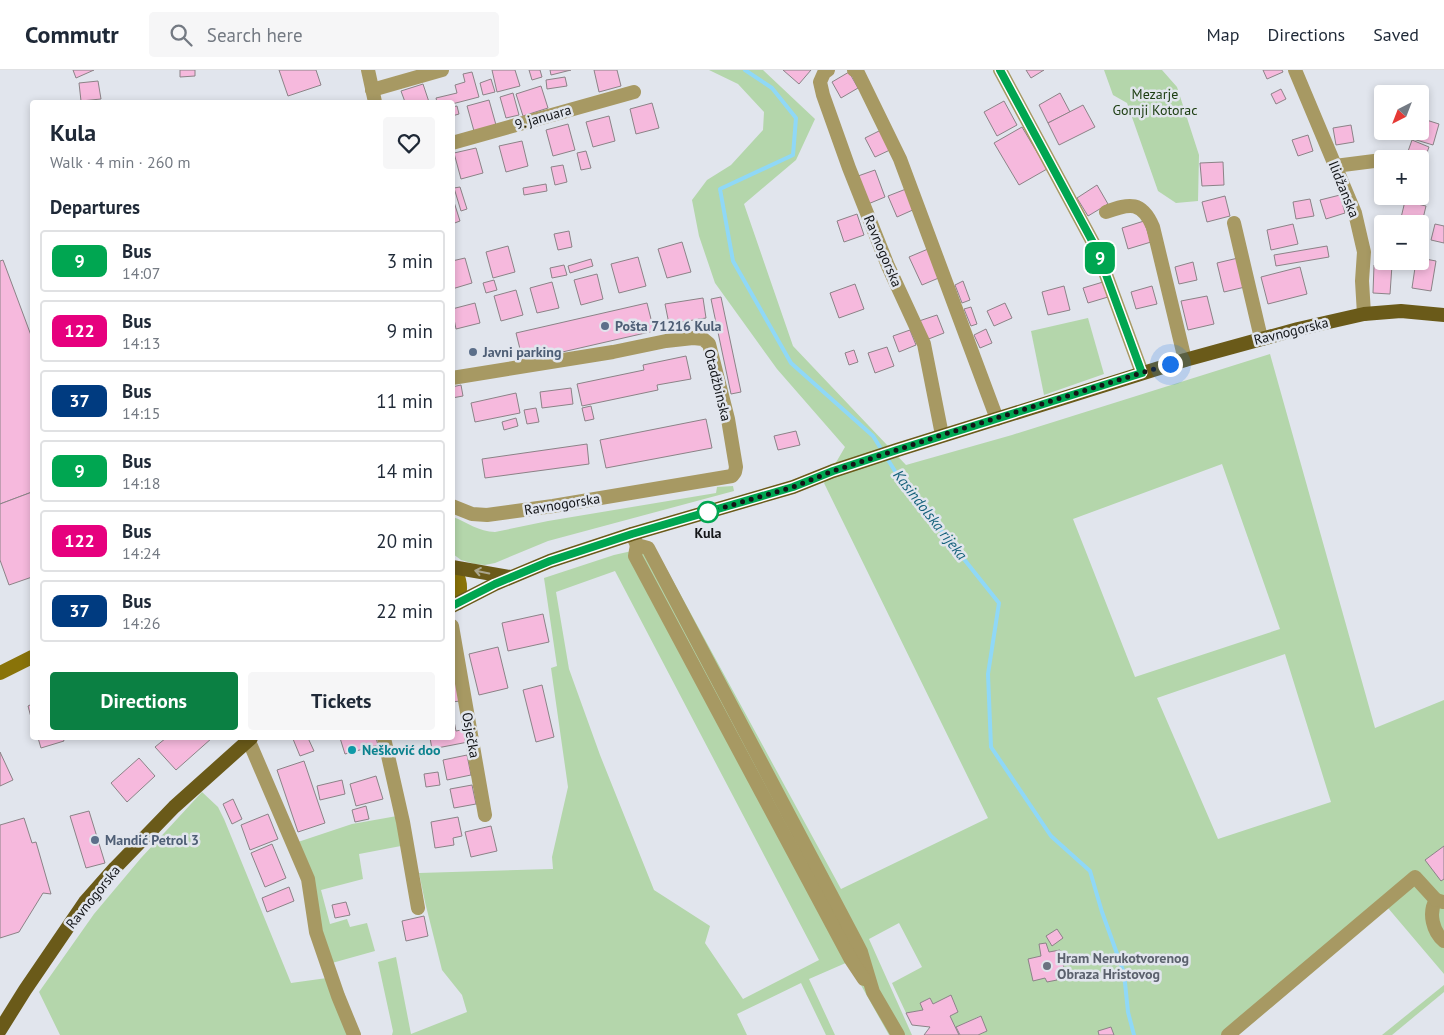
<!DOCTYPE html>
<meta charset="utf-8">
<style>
body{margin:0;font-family:"PT Sans",sans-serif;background:#f6f6f7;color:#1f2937;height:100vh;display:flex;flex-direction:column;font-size:19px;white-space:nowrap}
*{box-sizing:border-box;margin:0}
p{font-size:16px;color:#747a83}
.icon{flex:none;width:28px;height:28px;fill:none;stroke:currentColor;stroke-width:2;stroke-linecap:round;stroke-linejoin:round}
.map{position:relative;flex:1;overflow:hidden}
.side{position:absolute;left:30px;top:30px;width:425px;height:640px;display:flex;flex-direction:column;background:#fff;border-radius:5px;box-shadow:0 2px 8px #0003}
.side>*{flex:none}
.badge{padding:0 10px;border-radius:8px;font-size:18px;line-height:32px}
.needle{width:32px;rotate:222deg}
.fabs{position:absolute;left:1374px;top:15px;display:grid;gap:10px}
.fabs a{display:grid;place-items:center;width:55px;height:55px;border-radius:5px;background:#fff;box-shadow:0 2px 8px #0003;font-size:25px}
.you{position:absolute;width:25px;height:25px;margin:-12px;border:4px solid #fff;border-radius:50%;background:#1a73e8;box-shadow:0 0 0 8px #1a73e833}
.map>.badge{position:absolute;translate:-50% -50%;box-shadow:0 0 0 2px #fff}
h2{padding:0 20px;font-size:19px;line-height:45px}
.round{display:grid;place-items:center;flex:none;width:52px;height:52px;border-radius:5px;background:#f6f6f7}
.head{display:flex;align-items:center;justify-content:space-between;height:85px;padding:0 20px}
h1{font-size:24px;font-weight:800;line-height:38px}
.action{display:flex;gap:10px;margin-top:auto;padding:10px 20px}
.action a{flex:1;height:58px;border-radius:5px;background:#0b8043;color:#fff;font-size:20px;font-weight:800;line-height:58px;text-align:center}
.action a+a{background:#f6f6f7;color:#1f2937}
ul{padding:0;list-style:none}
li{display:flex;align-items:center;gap:15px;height:62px;margin:0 10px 8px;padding:0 10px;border:2px solid #e0e1e3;border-radius:5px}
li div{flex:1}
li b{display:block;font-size:19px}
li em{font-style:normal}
li .badge{min-width:55px;font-weight:700;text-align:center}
header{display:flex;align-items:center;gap:30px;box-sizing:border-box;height:70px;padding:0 25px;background:#fff;border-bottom:1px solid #e0e1e3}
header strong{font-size:24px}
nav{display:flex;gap:28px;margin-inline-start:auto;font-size:18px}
.search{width:350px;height:45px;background:#f6f6f7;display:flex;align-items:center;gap:12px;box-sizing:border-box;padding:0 18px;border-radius:5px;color:#747a83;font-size:19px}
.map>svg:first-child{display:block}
.green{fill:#b4d6ab;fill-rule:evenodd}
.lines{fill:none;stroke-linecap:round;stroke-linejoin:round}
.stream{stroke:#8fd8f7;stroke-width:4}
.building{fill:#f6b9dd;stroke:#8b8387}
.minor{stroke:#a79963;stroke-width:14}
.secondary{stroke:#897309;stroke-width:14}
.primary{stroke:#6a5a19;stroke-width:14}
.oneway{stroke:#aba68e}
.line-casing{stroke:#fff;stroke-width:11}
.line{stroke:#00a651;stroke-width:8}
.walk{stroke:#131518;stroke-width:5;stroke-dasharray:0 9}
.service-dot{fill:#5c6f8a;stroke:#e1e5ed;stroke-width:2}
.stop-dot{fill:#fff;stroke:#00a651;stroke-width:2.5}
.culture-dot{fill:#0f9aa8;stroke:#e1e5ed;stroke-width:2}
.worship-dot{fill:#6b7280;stroke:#e1e5ed;stroke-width:2}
.labels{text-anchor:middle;stroke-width:5;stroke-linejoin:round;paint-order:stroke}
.park-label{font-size:14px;fill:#1c3d11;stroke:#e1e5ed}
.street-label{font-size:14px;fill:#131518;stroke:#e1e5ed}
.service-label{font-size:14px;font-weight:bold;fill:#4e5e75;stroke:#e1e5ed;text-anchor:start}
.stop-label{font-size:14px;font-weight:bold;fill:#131518;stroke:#e1e5ed}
.culture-label{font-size:14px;font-weight:bold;fill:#0d838f;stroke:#e1e5ed;text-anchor:start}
.worship-label{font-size:14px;font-weight:bold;fill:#5b616d;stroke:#e1e5ed;text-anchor:start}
.water-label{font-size:15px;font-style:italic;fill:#13607a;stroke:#e1e5ed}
</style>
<header>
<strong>Commutr</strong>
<div class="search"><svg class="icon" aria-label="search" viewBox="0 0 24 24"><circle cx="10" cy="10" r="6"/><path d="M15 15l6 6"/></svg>Search here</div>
<nav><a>Map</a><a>Directions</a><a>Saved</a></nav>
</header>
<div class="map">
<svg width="1444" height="965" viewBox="0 0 1444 965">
<rect width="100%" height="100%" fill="#e1e5ed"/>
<g class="green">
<path d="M709,0h54l52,49 -19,41 -52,44 49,142 113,119 106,-30 258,-81 105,374 69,-28v274l-56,-66 -150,127h-260l9,-4 -7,-15 -25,12 -5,-12 8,-5 -7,-15 -18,8 -3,-6 -10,5 3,7 -17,3 -14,-30 30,-16 -23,-44 -30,16 43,96h-23l-41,-73 -39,17 26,56h-9l-25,-52 -64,31 10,21h-355l1,-4 -15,-69 18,-5 15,77 56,-22 -5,-17 -20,-25 -17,-68 -6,-29 134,-4 -1,-12 16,-70 -17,-119 6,-2 -13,-88 70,-23 40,-9 187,343 147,-71 -164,-335 21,-36 -68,-78 -62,-86 -16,-47 -7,-36 15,-20 24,-15 32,-35 1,-18 -26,-28zM1222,394l58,165 -145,48 -62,-158zM615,501l204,389 -76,39 -38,-56 5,-17 -56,-36 -54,-135 -31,-86 -13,-77zM1285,584l46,148 -113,37 -61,-141z"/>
<polygon points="1104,0 1162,0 1177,17 1199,85 1198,131 1176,133 1158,121 1127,33 1113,25"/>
<polygon points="1088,248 1104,304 1044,325 1031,261"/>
<path d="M733,416l1,5 -186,50 -53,22 -10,2 -10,-1 -14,-4 -8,-6v-37c14,5 26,15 42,15l53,-11 168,-28 1,-6z"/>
<polygon points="202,722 218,737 224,749 291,913 327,908 348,965 60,965 39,922 94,844 141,788"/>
<polygon points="397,746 401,776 359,784 363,809 321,820 330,854 347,849 350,857 367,853 375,881 332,893 319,856 298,772 352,754"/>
<polygon points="1444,915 1444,922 1392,965 1382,965"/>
</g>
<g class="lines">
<polyline class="stream" points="745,0 772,18 796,48 793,85 720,119 733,191 791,293 873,366 900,409 999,533 988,604 991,677 1051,766 1090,801 1102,842 1124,903 1128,942 1134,965"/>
</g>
<g class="building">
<polygon points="73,0 94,0 76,8"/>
<polygon points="180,0 195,0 195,6 180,7"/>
<polygon points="279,0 316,0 321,15 288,26"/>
<polygon points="492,0 515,0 520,16 497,22"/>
<polygon points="529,0 540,0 542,7 532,10"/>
<polygon points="550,0 571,0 551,5"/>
<polygon points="594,0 617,0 621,16 599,22"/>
<polygon points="783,0 811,0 799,14"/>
<polygon points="1026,0 1044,0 1031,8"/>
<polygon points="1263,0 1282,0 1283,2 1267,9"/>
<polygon points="472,2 479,27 452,34 452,32 437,32 436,28 457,23 455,15 465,12 463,4"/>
<polygon points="849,2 858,18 841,28 832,12"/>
<polygon points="565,7 567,16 547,19 546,10"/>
<polygon points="491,9 495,22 483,25 480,13"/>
<polygon points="98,11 101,29 81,31 79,13"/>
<polygon points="423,14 429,32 405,32 401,21"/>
<polygon points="541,16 548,38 523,46 516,24"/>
<polygon points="1281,19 1286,29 1276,34 1271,24"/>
<polygon points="513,23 519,45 506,48 500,27"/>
<polygon points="1060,23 1070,42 1048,53 1039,35"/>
<polygon points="489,30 496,55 474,61 467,36"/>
<polygon points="1004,31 1017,55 997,66 984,42"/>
<polygon points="652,33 659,58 636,64 630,39"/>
<polygon points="1083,35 1095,57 1059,75 1048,53"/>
<polygon points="457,36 459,44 452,46 452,37"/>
<polygon points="609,46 615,71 593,77 586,52"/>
<polygon points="1420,48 1439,54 1433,75 1413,69 1415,61 1420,61"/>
<polygon points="1382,49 1382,61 1400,61 1401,64 1382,68 1378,51"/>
<polygon points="568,54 575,80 553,86 546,60"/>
<polygon points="1351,55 1354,72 1336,75 1333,58"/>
<polygon points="1022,57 1047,99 1019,115 994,73"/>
<polygon points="883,59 892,79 875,87 865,68"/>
<polygon points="1308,65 1313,81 1298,86 1292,70"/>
<polygon points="1412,70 1429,77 1423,93 1420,92 1420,89 1412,89 1406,87"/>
<polygon points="522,71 528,96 506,102 499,76"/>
<polygon points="476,78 483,103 461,109 454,83"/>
<polygon points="586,81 591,98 581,100 577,83"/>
<polygon points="1223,92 1224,115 1202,116 1200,93"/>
<polygon points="563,95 567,112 555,115 551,97"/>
<polygon points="875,100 885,127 868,134 858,106"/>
<polygon points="1420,106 1427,108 1422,129 1411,126 1420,126"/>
<polygon points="546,114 547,121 524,125 523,118"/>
<polygon points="1097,115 1108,134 1088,146 1077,128"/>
<polygon points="460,117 467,139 461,141 454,118"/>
<polygon points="906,119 915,139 897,147 888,126"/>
<polygon points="1340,125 1345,143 1326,149 1320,130"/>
<polygon points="1225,126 1230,146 1207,152 1202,132"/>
<polygon points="1310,129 1314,146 1296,149 1293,132"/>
<polygon points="1405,131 1426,136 1421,157 1420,154 1408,154 1400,152"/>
<polygon points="454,132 460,151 452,154 452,133"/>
<polygon points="857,144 864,165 844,172 837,151"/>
<polygon points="1144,151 1151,172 1128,179 1122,158"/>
<polygon points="1293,154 1298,174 1271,180 1267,160"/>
<polygon points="1435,154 1444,156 1444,173 1431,170"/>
<polygon points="569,161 572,177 558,180 554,164"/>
<polygon points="682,172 691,202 667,208 658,179"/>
<polygon points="508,176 515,202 493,208 486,182"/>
<polygon points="1327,176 1329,187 1276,196 1274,185"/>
<polygon points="928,179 941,207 922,215 909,187"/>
<polygon points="638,187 646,216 619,223 611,194"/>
<polygon points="465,188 472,213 452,219 452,191"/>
<polygon points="1238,188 1245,217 1224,222 1217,193"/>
<polygon points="1420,188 1436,191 1431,221 1412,218 1416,191 1420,191"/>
<polygon points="591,189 593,196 570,203 568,196"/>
<polygon points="3,190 32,268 32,422 0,434 0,191"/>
<polygon points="1193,192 1197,210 1179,214 1175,197"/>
<polygon points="564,195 567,205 552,208 550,198"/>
<polygon points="1374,195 1392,195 1390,224 1373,223"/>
<polygon points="1300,197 1307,224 1268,234 1261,207"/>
<polygon points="597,204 603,229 581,235 574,210"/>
<polygon points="494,210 497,220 486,223 483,213"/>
<polygon points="963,211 970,230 962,233 955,215"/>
<polygon points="552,212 559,238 537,243 530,218"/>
<polygon points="1103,212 1108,227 1088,233 1083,218"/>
<polygon points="855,214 864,239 839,248 830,223"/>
<polygon points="1064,216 1070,240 1048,245 1042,222"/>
<polygon points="1152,216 1157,234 1136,239 1131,222"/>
<polygon points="516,220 523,245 501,251 494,226"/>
<polygon points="1207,226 1214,254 1188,260 1181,231"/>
<polygon points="721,227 741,322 731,324 711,229"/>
<polygon points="703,228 706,248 669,254 665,234"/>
<polygon points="475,233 480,253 456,259 452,239"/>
<polygon points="647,233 654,261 523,291 516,263"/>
<polygon points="1005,233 1012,248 994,256 987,241"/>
<polygon points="971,237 977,254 971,256 964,239"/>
<polygon points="937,245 944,263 926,270 919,251"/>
<polygon points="986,259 992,273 980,278 974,265"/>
<polygon points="910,260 916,275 899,282 893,266"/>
<polygon points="887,277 894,296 875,303 868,283"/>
<polygon points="854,280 858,292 849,295 845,283"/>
<polygon points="686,286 691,309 657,315 658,320 582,336 577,314 644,300 643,295"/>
<polygon points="461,315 463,326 452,328 452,317"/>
<polygon points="571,318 573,334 542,338 540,322"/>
<polygon points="516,323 520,343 475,352 471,333"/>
<polygon points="591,336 594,349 585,351 582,338"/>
<polygon points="536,338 539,352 527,354 524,340"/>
<polygon points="516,348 518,356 504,360 502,352"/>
<polygon points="706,349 712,378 606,398 600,370"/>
<polygon points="796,361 800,375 778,380 774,366"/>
<polygon points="587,374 589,394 485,408 482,389"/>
<polygon points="32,422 32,507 9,515 0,490 0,434"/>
<polygon points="543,544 549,572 508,581 502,553"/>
<polygon points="498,577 508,618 479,625 469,584"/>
<polygon points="452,590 460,631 452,632"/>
<polygon points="542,615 554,667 536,672 523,620"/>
<polygon points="32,634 32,651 28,636"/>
<polygon points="453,646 456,661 466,659 468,672 432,679 430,668 452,668"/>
<polygon points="38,668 63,668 64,671 41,678"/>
<polygon points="166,668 212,668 176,700 155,677"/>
<polygon points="298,668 308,668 314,681 300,686 293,669"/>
<polygon points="340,668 376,668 378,675 345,684"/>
<polygon points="0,682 13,710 0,716"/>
<polygon points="467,685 471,705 447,710 443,690"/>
<polygon points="139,688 155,706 127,732 111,713"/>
<polygon points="304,691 325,753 298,762 277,700"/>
<polygon points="438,702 440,715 426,717 424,704"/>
<polygon points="376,706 383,729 356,736 350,714"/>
<polygon points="342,710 345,724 320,730 317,716"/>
<polygon points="472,715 476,734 454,738 450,719"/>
<polygon points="233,729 242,749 232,754 223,734"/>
<polygon points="366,736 369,749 355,752 352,740"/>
<polygon points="89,741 105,793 86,798 70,746"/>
<polygon points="268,744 278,769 250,780 241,755"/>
<polygon points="458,747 462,766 453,768 454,775 435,778 431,752"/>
<polygon points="24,748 32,773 36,772 51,824 43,823 19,862 0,868 0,755"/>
<polygon points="491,756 497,781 471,787 465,762"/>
<polygon points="272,774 286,808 265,817 251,783"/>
<polygon points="1444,776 1444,809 1441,811 1425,790"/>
<polygon points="289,817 294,831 267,842 262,828"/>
<polygon points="346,832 350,845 335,848 332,835"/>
<polygon points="424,846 428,866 406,871 402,851"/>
<polygon points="1057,859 1063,868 1052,876 1046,866"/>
<polygon points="1046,873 1049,882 1060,880 1065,903 1056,905 1057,910 1047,912 1045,908 1033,911 1028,889 1041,886 1039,874"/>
<polygon points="951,925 958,942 950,946 959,965 924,965 930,957 912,955 906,943 923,940 920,933 930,928 933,934"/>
<polygon points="981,946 987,961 978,965 960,965 956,957"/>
<polygon points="1111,957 1114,965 1099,965 1098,961"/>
</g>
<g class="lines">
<g class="minor">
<polyline points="368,0 375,32"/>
<polyline points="828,0 824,3 820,12 823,25 849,98 888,196 924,274 942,365"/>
<polyline points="854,0 857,1 900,89 997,349"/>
<polyline points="1000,0 1097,180 1142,303"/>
<polyline points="1295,0 1355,143 1364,182 1362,211 1364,244"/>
<polyline points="372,20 442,0"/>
<polyline points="452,73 634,22"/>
<polyline points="1335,96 1382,90"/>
<path d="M1106,142c24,-9 36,-11 47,15l32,133"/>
<polyline points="1234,153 1261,268"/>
<polyline points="452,308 613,282 666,271 693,268 703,269 709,274 728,349 736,397 735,402 732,406 553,436 487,445 472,444 452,436"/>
<polyline points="632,464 637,475 648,478 856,872 861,882 873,922 898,965"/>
<polyline points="637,475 635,486 850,888 864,909"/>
<polyline points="452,556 485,745"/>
<polyline points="384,668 403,752 418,838"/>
<polyline points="248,669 308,809 316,862 338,926 354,965"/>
<path d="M1443,832l-7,-2c-8,13 -3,32 8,41"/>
<polyline points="1228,965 1415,807 1436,830"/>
</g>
<g class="secondary">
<path d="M452,498c10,11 9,21 6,35"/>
<polyline points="0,603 32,587"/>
</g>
<g class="primary">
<polyline points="452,497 510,507"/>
<polyline points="452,536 495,514 550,491 632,464 793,417 833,401 897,380 1185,290 1298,259 1364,244 1401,241 1444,245"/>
<polyline points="0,960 25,920 85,832 115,798 174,737 251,668"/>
</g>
</g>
<defs><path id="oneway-shaft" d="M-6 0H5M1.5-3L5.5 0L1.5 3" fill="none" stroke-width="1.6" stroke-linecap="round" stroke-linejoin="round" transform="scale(1.25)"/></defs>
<use class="oneway" href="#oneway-shaft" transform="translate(482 502) rotate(-168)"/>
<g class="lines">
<g class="line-casing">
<polyline id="line" points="452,536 495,514 550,491 632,464 793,417 833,401 897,380 1142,303 1097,180 1000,0"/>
</g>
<use href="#line" class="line"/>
<polyline class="walk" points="708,442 793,417 833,401 942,365 1170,294"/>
</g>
<g class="service-dot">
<circle cx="605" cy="256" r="5"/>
<circle cx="473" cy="282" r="5"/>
<circle cx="95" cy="770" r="5"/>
</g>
<circle class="stop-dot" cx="708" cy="442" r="10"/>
<circle class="culture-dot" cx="352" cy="680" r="5"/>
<circle class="worship-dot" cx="1047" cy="896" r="5"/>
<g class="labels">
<g class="park-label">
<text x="1155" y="29">Mezarje<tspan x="1155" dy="16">Gornji Kotorac</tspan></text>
</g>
<g class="street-label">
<text transform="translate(543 47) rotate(-16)" y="5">9. januara</text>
<text transform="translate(1344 119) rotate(68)" y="5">Ilidžanska</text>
<text transform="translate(883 181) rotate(67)" y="5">Ravnogorska</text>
<text transform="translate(1291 261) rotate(-14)" y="5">Ravnogorska</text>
<text transform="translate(718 315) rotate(76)" y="5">Otadžbinska</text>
<text transform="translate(562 434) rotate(-9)" y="5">Ravnogorska</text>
<text transform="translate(471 665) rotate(80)" y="5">Osječka</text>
<text transform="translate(93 827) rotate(-51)" y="5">Ravnogorska</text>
</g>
<g class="service-label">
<text x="615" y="261">Pošta 71216 Kula</text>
<text x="483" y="287">Javni parking</text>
<text x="105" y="775">Mandić Petrol 3</text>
</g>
<g class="stop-label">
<text x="708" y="468">Kula</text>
</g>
<g class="culture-label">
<text x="362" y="685">Nešković doo</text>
</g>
<g class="worship-label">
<text x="1057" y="893">Hram Nerukotvorenog<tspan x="1057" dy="16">Obraza Hristovog</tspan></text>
</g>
<g class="water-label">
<text transform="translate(930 445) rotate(52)" y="5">Kasindolska rijeka</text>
</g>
</g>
</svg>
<div class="fabs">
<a><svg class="needle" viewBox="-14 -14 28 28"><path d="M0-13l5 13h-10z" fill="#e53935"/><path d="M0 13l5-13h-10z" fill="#747a83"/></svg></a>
<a>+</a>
<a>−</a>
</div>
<div class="you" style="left:1170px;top:294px"></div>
<b class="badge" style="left:1100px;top:188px;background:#00a651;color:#fff">9</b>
<section class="side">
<div class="head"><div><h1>Kula</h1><p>Walk · 4 min · 260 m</p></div><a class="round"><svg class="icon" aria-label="heart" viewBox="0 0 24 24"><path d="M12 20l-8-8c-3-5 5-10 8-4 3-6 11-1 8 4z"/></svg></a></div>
<h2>Departures</h2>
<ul>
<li><span class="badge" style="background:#00a651;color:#fff">9</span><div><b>Bus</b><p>14:07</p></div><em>3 min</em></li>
<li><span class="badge" style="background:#e6007e;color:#fff">122</span><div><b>Bus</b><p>14:13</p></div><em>9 min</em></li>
<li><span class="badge" style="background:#003b80;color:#fff">37</span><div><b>Bus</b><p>14:15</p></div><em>11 min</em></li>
<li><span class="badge" style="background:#00a651;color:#fff">9</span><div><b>Bus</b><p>14:18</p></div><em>14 min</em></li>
<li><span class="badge" style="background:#e6007e;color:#fff">122</span><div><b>Bus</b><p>14:24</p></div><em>20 min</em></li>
<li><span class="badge" style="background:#003b80;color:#fff">37</span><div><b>Bus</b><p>14:26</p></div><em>22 min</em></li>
</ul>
<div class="action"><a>Directions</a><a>Tickets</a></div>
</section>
</div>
